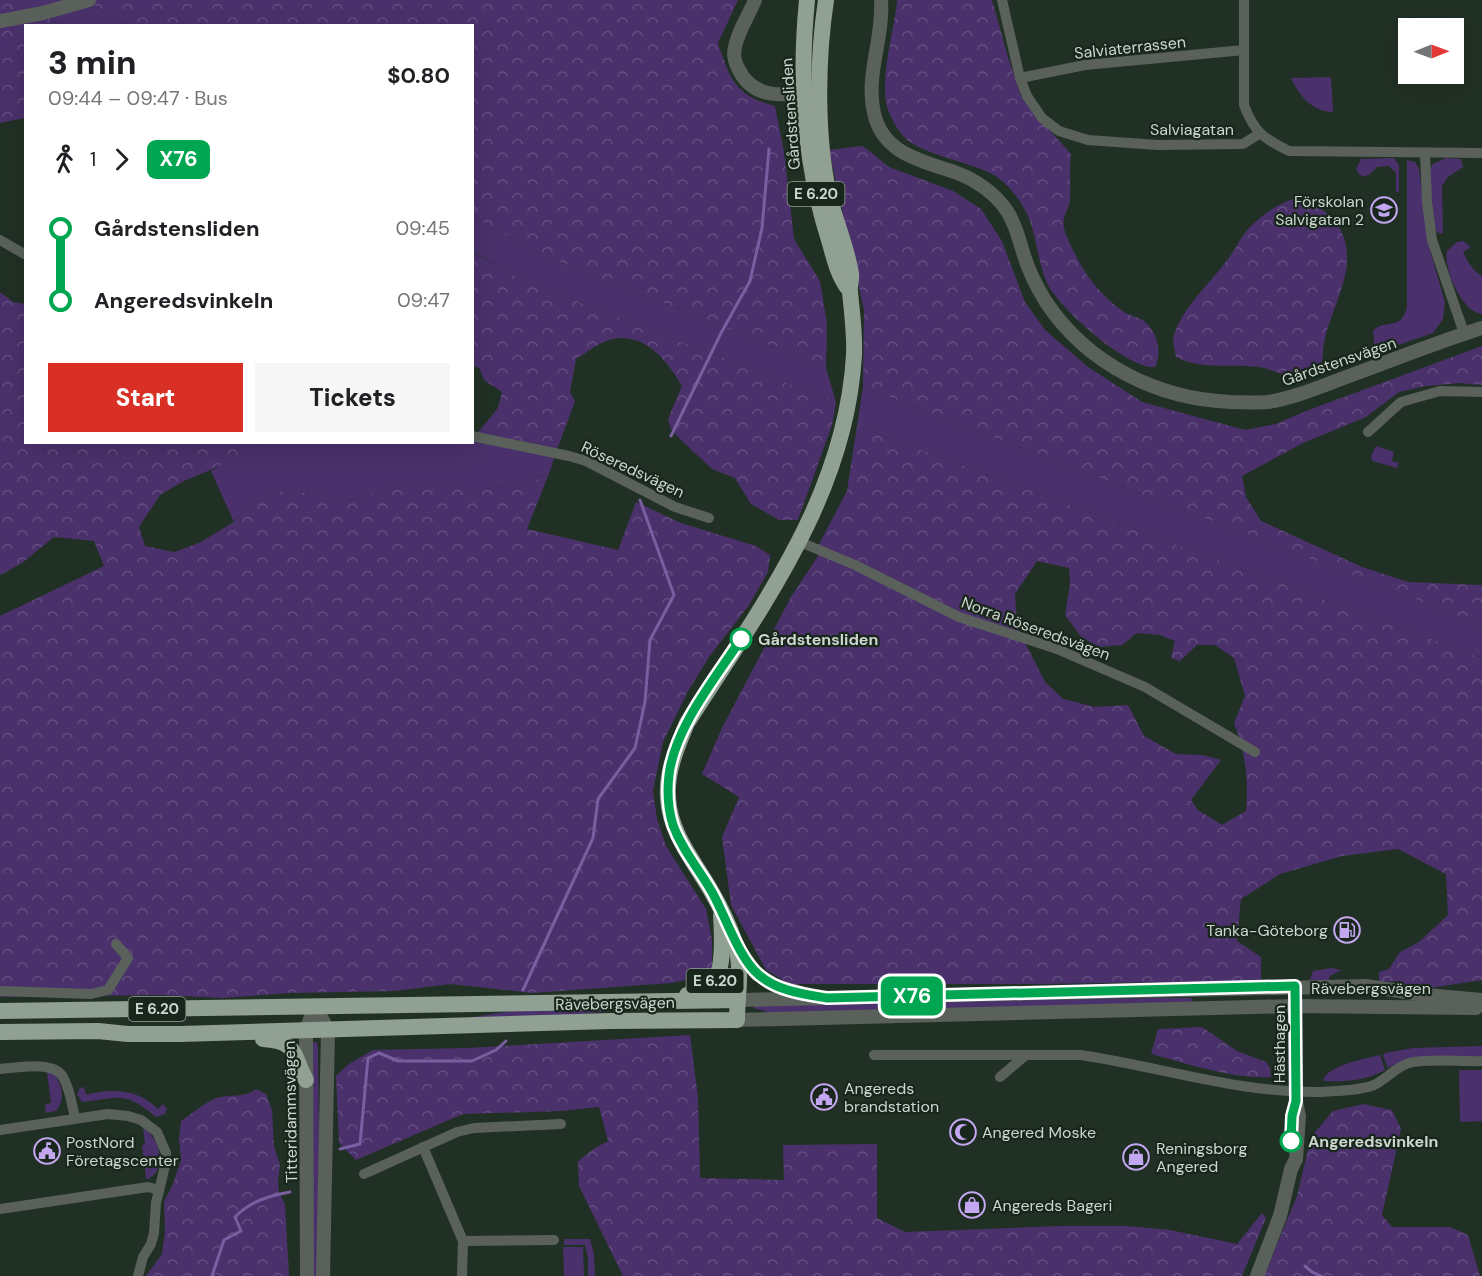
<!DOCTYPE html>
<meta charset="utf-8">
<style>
body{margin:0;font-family:"DM Sans",sans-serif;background:#f6f6f6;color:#202124;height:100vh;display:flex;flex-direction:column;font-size:22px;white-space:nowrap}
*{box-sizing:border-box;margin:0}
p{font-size:20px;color:#757577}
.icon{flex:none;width:33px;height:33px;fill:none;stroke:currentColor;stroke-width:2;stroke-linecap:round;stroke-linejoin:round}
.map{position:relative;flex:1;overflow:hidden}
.sheet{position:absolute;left:24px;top:24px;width:450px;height:420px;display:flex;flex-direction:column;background:#fff;border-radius:0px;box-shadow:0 6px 24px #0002}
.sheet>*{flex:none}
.badge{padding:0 12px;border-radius:9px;font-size:21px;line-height:39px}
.needle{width:39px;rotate:89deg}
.controls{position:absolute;left:1398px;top:18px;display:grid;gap:12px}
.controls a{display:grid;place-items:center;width:66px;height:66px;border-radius:0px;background:#fff;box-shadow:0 6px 24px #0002;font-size:30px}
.map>.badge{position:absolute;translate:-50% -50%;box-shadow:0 0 0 3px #fff}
.legs{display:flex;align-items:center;gap:9px;height:66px;padding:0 24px;font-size:20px}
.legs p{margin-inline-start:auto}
.headline{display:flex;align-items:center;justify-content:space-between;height:102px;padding:0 24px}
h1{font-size:33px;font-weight:800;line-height:45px}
.button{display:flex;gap:12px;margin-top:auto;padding:12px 24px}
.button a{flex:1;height:69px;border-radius:0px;background:#d93025;color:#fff;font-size:24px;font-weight:800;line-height:69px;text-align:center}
.button a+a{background:#f6f6f6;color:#202124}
ul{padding:0 24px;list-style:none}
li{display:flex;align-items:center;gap:21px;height:72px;font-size:22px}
li i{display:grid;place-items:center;width:9px;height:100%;margin:0 8px;background:currentColor}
li i::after{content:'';width:15px;height:15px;margin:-8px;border:4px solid;border-radius:50%;background:#fff}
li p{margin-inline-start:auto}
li:first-child i{background:linear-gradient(#0000 50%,currentColor 0)}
li:last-child i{background:linear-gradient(currentColor 50%,#0000 0)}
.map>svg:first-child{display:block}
.green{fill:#4a316b}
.forest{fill:url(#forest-crowns);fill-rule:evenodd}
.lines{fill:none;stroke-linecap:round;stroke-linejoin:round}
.stream{stroke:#795ea0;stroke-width:3}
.minor{stroke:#5a615b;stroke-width:10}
.tertiary{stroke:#5a615b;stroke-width:14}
.trunk{stroke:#90a093;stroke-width:16}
.line-1-casing{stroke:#fff;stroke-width:14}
.line-1{stroke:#00a651;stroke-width:9}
.stop-1-dot{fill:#fff;stroke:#00a651;stroke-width:3}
.labels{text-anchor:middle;stroke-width:4.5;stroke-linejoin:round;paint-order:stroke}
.shield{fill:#18261b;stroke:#96a098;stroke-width:1.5}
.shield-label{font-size:15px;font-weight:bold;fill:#ccd5ce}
.street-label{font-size:16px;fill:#ccd5ce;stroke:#18261b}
.poi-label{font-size:16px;fill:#ccd5ce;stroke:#18261b;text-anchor:start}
.stop-label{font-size:16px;font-weight:bold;fill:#ccd5ce;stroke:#18261b;text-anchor:start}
</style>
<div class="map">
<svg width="1482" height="1276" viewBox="0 0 1482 1276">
<defs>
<pattern id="forest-crowns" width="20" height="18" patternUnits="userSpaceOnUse" patternTransform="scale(1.5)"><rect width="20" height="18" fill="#4a316b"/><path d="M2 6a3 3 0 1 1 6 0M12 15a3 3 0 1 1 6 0" fill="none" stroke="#634e7f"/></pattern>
</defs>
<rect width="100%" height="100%" fill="#213024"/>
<g class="green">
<polygon points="14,0 85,0 130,25 61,25"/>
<path d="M1331,77l2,35c-21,0 -34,-17 -42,-34z"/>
<path d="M1394,158l5,7v27h-3v-19l-7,-7 -12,1c-7,8 -15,15 -21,2l5,-10z"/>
<polygon points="1446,158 1461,159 1463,167 1448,177 1442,186 1443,233 1440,234 1436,231 1432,213 1429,170 1433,164"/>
<path d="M1407,160l8,2 4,7 11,81 15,52 -2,17 -10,14 -58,20 -2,-22c12,-13 28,1 34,-24z"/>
<polygon points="473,217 537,253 826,368 836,402 525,281 473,252"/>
<path d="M1463,241l8,6 -8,5c4,9 10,19 19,24v38c-20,-2 -39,-45 -35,-63l10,-9z"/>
<polygon points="863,387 1438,608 1482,627 1482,658 857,426"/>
<polygon points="480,430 504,438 558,447 550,471 527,485 471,490 424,483 387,488 354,500 284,490 250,505 234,522 211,471 260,443 472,442 473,436"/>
<polygon points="1376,446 1394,452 1392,461 1399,463 1397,468 1372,461 1371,456"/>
<polygon points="1331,968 1341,970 1330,976 1328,982 1309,982 1313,971"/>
<polygon points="1160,998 1191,998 1192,1000 1191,1002 824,1012 768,1012 753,1008 755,1005"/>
<polygon points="614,1010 583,1014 454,1020 512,1011"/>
<polygon points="312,1042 317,1042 318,1048 320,1234 318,1276 312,1276"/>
<polygon points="1482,1046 1482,1056 1396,1064 1388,1068 1383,1056 1385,1053 1413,1048"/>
<path d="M1380,1055l5,15c-19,11 -41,12 -62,11 4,-16 42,-22 57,-26z"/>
<polygon points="1459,1070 1482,1070 1482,1121 1460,1122"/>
<path d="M52,1071c9,11 15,27 4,40l-10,2 -1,-9 6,-1 -4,-31z"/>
<path d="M84,1087l2,8c26,-7 52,-6 72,14l5,-5 4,5 -2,5 -9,3c-32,-27 -37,-19 -74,-15l-5,-8 3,-6z"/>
<path d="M143,1127c16,11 26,41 5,52h-2l-4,-33 3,-2z"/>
<polygon points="564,1239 590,1239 594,1254 595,1276 588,1276 588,1259 585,1245 564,1245"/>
<polygon points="563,1247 583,1247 584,1276 564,1276"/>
</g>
<g class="forest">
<polygon points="0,0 14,0 61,25 26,26 25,118 0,123"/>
<path d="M85,0h653l-20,43c12,36 17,53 57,63l9,46 10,87 26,42 7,43 -1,44 -289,-115 -64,-36 -1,-191 -342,-1z"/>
<path d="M897,0h95l16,57 13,39 14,18 36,40c-2,16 0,31 -1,46 -2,15 -11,16 -4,35 9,21 20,42 37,59 6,6 16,16 25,20 5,3 11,3 16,7 13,11 19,31 11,46 -27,3 -97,-60 -108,-84 -11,-24 -10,-56 -25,-78 -7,-12 -19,-26 -32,-32 -22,-11 -67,-19 -84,-34 -7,-7 -13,-17 -17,-27 -12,-25 6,-83 8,-112z"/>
<polygon points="863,146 889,167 953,191 981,209 1002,241 1025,302 1045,330 1088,367 1142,402 1245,430 1276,424 1306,411 1482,346 1482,385 1459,383 1426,386 1399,392 1366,417 1303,443 1242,476 1246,497 1261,521 1362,567 1408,582 1482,585 1482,627 1438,608 863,387 864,310 829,150"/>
<path d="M1299,197c13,7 30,14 38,27 25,37 -3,77 -12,114 -2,8 -2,16 -3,23 -7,8 -17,13 -28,14 -13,1 -24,-7 -36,-8 -30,-4 -53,4 -82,-10 -1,-7 -4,-16 -2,-22 9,-28 37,-53 54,-76 8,-10 14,-25 24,-34 14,-13 29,-23 47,-28z"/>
<path d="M472,252l53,29 311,121 -4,23 -34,95h-19l-28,-16 -16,-26 -23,-9 -32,-30 -9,-10 -3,-10 14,-33c-15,-26 -39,-56 -73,-46 -11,3 -23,13 -33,19l-6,33 5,9 -17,46 -54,-9 -24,-8 18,-22 4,-16 -18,-12 -5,-12 -6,-2z"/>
<polygon points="0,292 13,302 25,304 26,442 260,443 227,463 184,481 160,495 139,527 145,546 174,552 199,543 234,522 250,505 284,490 354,500 387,488 425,483 471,490 527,485 550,471 527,529 618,550 636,502 681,523 756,546 770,555 768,572 749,605 709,657 687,693 663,742 653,791 657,819 666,846 706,909 712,940 712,968 690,979 671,983 532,993 450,984 395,991 288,993 223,998 162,995 0,997 0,616 104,566 94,541 54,537 22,563 0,575"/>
<path d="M857,426l625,232v322l-59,9 -27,-8 -17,1v-10l10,-3 11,-17 19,-10 29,-27 -2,-41 -48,-25 -56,7 -62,18 -39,25 -4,42 24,16v24l-233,3h-238l-24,-14 -35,-65 -9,-68 17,-40 -37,-23 20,-46 69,-131 31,-47 -5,-2 30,-57zM1037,561l32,7 1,16 -5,31 17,23 18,9 22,-2 15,-12 23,2 15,6 -4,17 9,3 17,-16h18l19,13 11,38 -11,27c11,27 15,58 12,88l-24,14 -24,-15 -7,-10 30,-40 -19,-5 -26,-1 -32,-18 -16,-31 -33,2 -32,-8 -18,-17 -28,-55 -2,-33z"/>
<path d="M1202,1027l35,24 29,11 4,6 1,9c-40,2 -82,-13 -120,-23l7,-25z"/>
<polygon points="690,1035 698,1097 700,1178 784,1180 783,1145 877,1144 877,1218 905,1232 1060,1226 1127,1226 1170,1230 1237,1244 1262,1213 1266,1218 1242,1276 623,1276 579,1186 578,1161 595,1148 608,1141 599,1107 562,1111 463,1114 356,1160 339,1143 336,1076 349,1064 373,1050 468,1048"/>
<path d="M256,1089l10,5 6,16 2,37 6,17 -2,18 1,11 6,11 4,72h-143l16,-22 3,-22 -1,-30 9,-18 8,-24 -2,-21 2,-18c10,-7 21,-16 33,-22 14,-6 30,0 42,-10z"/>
<polygon points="1363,1104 1392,1110 1401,1129 1382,1215 1392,1227 1450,1227 1468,1235 1480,1276 1264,1276 1297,1196 1311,1137 1333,1111"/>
</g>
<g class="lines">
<g class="stream">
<polyline points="671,436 721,333 750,281 762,228 769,149"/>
<polyline points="523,990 593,838 598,799 635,748 645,702 650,640 674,595 640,500"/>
<polyline points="340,1149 360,1144 368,1058 379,1053 398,1061 472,1061 496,1050 506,1041"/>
<polyline points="1305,1266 1312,1272 1321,1276"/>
<path d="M212,1276l12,-36 17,-9 -6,-14c16,-16 33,-21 55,-25"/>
</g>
<g class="minor">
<polyline points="1002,0 1020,78 1027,96 1042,118 1059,131 1088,140 1158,145 1243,144 1259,134"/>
<path d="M1244,0v105c10,27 20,34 45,46l193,2"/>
<polyline points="1020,78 1085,65 1244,50"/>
<polyline points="1425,154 1427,202 1432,240 1464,333"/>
<polyline points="0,240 26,255"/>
<polyline points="1368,432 1401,402 1440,391 1482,392"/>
<polyline points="472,436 569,456 586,461 675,507 709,518"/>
<polyline points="800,542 855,565 959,617 1057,649 1145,687 1255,752"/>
<polyline points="0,991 91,994 108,990 128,958 116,944"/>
<path d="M874,1055h207c80,12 157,38 239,37 17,-1 38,-1 54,-7 13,-6 21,-18 35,-22 18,-5 53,-1 73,-2"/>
<path d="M0,1069c16,-1 54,-9 63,8 7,12 9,28 12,41"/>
<polyline points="1000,1077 1026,1055"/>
<polyline points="0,1130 108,1114 128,1116 141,1120 157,1132 166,1153 165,1166 156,1203 154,1233 151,1244 143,1257 138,1276"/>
<polyline points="423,1147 463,1241 462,1276"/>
<polyline points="364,1174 457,1132 474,1128 561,1124"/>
<polyline points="0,1209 148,1187 159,1190"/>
<polyline points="463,1241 554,1240"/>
</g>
<g class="tertiary">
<path d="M755,0c-6,15 -17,31 -20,47 -2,8 0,16 4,23 15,30 46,26 74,21"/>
<path d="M881,0c3,38 -16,75 -7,113 9,42 50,48 83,60 19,7 39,21 50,38 8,12 11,25 15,38 5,18 14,37 24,53 42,63 112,97 185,100 12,0 25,1 37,0 25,-4 49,-14 73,-23 47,-17 94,-36 141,-51"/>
<polyline points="0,21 43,13 89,0"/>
<polyline points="736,946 757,974 774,985 804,994"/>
<polyline points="738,1000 1366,986 1426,995 1482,1000"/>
<polyline points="315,1006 328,1030 323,1276"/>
<polyline points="737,1020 1296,1006 1476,1008"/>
<polyline points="307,1276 306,1030 315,1006"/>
<polyline points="1257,1276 1280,1216 1291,1169 1296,1159 1299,1116 1296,1101 1295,997"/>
</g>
<g class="trunk">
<path d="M807,0c-8,81 -3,162 22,240 5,17 8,33 18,47"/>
<path d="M687,995c7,-1 16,-2 22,-7 17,-12 13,-55 12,-73"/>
<polyline points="0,1011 738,1000"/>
<path d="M0,1032l98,-1 30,3h52l430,-13 127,-1c0,-26 6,-52 -2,-77 -6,-19 -15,-37 -25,-54 -17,-29 -40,-56 -42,-91 -2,-26 9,-51 19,-75 73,-114 159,-227 167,-368 1,-21 -2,-42 -4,-63 -1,-6 2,-12 1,-18 -4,-27 -16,-53 -22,-79 -13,-58 -12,-136 -3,-195"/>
<path d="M263,1039c35,2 29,15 43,41"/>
</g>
</g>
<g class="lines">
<g class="line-1-casing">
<path id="line-1" d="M741,639c-26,40 -66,88 -72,136 -2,17 -1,34 4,50 9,25 26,44 39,67 13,23 27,67 47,83 19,16 44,19 68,23l468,-12 1,115 -4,15 -1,25"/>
</g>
<use href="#line-1" class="line-1"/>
</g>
<defs>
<g id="school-ring" transform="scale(1.35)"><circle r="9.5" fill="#18261b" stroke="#c4a7f1" stroke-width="1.5"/><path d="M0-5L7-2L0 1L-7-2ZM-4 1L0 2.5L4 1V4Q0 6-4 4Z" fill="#c4a7f1"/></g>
<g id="fuel-ring" transform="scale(1.35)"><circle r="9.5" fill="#18261b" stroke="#c4a7f1" stroke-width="1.5"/><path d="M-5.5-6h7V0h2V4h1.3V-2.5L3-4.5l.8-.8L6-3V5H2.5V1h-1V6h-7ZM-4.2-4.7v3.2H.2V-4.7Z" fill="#c4a7f1"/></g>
<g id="civic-ring" transform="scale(1.35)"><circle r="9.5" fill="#18261b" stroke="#c4a7f1" stroke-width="1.5"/><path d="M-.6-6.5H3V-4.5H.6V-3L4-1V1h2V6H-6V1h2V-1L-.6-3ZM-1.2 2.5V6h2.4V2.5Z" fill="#c4a7f1"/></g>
<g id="mosque-ring" transform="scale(1.35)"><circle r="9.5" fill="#18261b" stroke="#c4a7f1" stroke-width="1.5"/><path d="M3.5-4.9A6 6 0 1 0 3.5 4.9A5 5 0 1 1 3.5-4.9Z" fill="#c4a7f1"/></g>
<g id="shop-ring" transform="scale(1.35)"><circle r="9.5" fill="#18261b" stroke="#c4a7f1" stroke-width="1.5"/><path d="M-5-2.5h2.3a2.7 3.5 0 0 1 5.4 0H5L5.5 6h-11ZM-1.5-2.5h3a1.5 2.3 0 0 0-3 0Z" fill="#c4a7f1"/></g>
</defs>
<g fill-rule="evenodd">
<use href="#school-ring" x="1384" y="210"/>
<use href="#fuel-ring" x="1347" y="930"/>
<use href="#civic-ring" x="824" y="1097"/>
<use href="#mosque-ring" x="963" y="1132"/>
<use href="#civic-ring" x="47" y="1151"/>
<use href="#shop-ring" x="1136" y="1157"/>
<use href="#shop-ring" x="972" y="1205"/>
</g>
<g class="stop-1-dot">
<circle cx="741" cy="639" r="10"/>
<circle cx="1291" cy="1141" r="10"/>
</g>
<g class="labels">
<g class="shield">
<rect x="787.5" y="182" width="57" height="24" rx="4.5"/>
<rect x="686.5" y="969" width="57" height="24" rx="4.5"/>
<rect x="128.5" y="997" width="57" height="24" rx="4.5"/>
</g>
<g class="shield-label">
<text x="816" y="199">E 6.20</text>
<text x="715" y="986">E 6.20</text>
<text x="157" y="1014">E 6.20</text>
</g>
<g class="street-label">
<text transform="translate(1130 47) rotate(-6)" y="6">Salviaterrassen</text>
<text transform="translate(790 114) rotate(-94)" y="6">Gårdstensliden</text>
<text x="1192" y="135">Salviagatan</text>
<text transform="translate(1339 361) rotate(-19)" y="6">Gårdstensvägen</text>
<text transform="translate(633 469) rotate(25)" y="6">Röseredsvägen</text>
<text transform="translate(1036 628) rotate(20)" y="6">Norra Röseredsvägen</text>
<text x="1371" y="994">Rävebergsvägen</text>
<text transform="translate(615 1003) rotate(-1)" y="6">Rävebergsvägen</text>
<text transform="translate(1279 1044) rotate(-90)" y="6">Hästhagen</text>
<text transform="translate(290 1112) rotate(-91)" y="6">Titteridammsvägen</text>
</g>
<g class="poi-label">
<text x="1364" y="207" text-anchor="end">Förskolan<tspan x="1364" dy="18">Salvigatan 2</tspan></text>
<text x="1328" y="936" text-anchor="end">Tanka-Göteborg</text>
<text x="844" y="1094">Angereds<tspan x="844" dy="18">brandstation</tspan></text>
<text x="982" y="1138">Angered Moske</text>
<text x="66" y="1148">PostNord<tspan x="66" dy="18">Företagscenter</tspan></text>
<text x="1156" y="1154">Reningsborg<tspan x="1156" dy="18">Angered</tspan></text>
<text x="992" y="1211">Angereds Bageri</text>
</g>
<g class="stop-label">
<text x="758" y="645">Gårdstensliden</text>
<text x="1308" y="1147">Angeredsvinkeln</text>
</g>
</g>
</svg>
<div class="controls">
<a><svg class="needle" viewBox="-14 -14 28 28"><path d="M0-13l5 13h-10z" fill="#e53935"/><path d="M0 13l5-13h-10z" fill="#757577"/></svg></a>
</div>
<b class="badge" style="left:912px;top:996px;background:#00a651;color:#fff">X76</b>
<section class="sheet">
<div class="headline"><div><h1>3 min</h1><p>09:44 – 09:47 · Bus</p></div><b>$0.80</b></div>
<div class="legs"><svg class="icon" aria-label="walk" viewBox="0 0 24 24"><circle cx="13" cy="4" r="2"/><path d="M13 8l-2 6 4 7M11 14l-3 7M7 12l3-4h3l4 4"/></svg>1<svg class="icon" aria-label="forward" viewBox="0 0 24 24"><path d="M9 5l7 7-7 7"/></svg><b class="badge" style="background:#00a651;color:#fff">X76</b></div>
<ul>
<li><i style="color:#00a651"></i><b>Gårdstensliden</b><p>09:45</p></li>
<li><i style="color:#00a651"></i><b>Angeredsvinkeln</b><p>09:47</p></li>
</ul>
<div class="button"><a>Start</a><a>Tickets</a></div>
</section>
</div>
